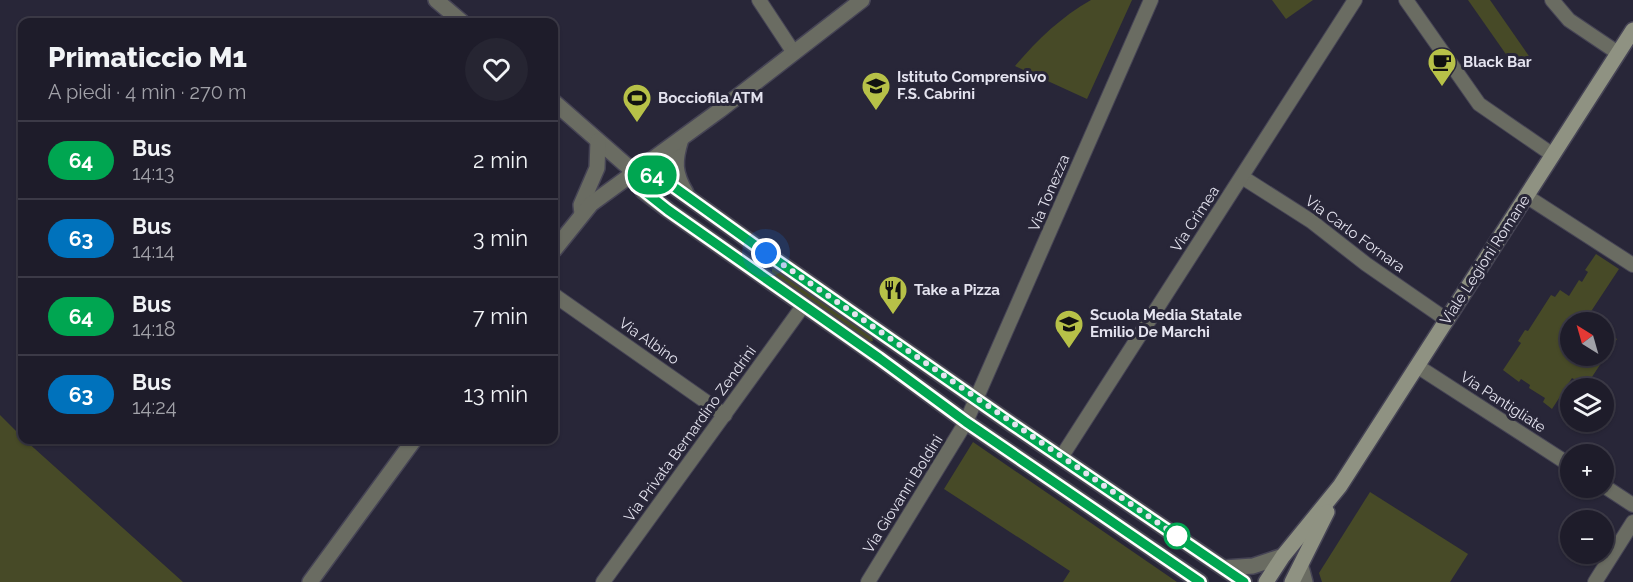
<!DOCTYPE html>
<html lang="it">
<meta charset="utf-8">
<style>
body{margin:0;font-family:Raleway,sans-serif;background:#262532;color:#f1f3f6;height:100vh;display:flex;flex-direction:column;font-size:22px;white-space:nowrap}
*{box-sizing:border-box;margin:0}
p{font-size:20px;color:#a1a1a8}
.icon{flex:none;width:33px;height:33px;fill:none;stroke:currentColor;stroke-width:2;stroke-linecap:round;stroke-linejoin:round}
.map{position:relative;flex:1;overflow:hidden}
.drawer{position:absolute;left:18px;top:18px;width:540px;height:426px;display:flex;flex-direction:column;background:#1e1c2a;border-radius:12px;box-shadow:0 2px 4px #0004,0 0 0 2px #3c3a47}
.drawer>*{flex:none}
.badge{padding:0 12px;border-radius:20px;font-size:21px;line-height:39px}
.needle{width:39px;rotate:323deg}
.buttons{position:absolute;left:1560px;top:312px;display:grid;gap:12px}
.buttons a{display:grid;place-items:center;width:54px;height:54px;border-radius:50%;background:#1e1c2a;box-shadow:0 2px 4px #0004,0 0 0 2px #3c3a47;font-size:30px}
.you{position:absolute;width:30px;height:30px;margin:-15px;border:4px solid #fff;border-radius:50%;background:#1a73e8;box-shadow:0 0 0 9px #1a73e833}
.map>.badge{position:absolute;translate:-50% -50%;box-shadow:0 0 0 3px #fff}
.round{display:grid;place-items:center;flex:none;width:63px;height:63px;border-radius:32px;background:#262532}
.summary{display:flex;align-items:center;justify-content:space-between;height:102px;padding:0 30px}
h1{font-size:28px;font-weight:800;line-height:45px}
ul{padding:0;list-style:none}
li{display:flex;align-items:center;gap:18px;height:78px;padding:0 30px;border-top:2px solid #3c3a47}
li div{flex:1}
li b{display:block;font-size:22px}
li em{font-style:normal}
li .badge{min-width:66px;font-weight:700;text-align:center}
.map>svg:first-child{display:block}
.green{fill:#474a27}
.lines{fill:none;stroke-linecap:round;stroke-linejoin:round}
.minor-casing{stroke:#464455;stroke-width:16}
.tertiary-casing{stroke:#464455;stroke-width:18}
.secondary-casing{stroke:#464455;stroke-width:18}
.minor{stroke:#6a6c62;stroke-width:14}
.tertiary{stroke:#6a6c62;stroke-width:15}
.secondary{stroke:#8f9282;stroke-width:15}
.line-casing{stroke:#fff;stroke-width:14}
.line{stroke:#00a651;stroke-width:9}
.walk{stroke:#e4e3ef;stroke-width:6;stroke-dasharray:0 10.8}
.stop-dot{fill:#fff;stroke:#00a651;stroke-width:3}
.labels{text-anchor:middle;stroke-width:6;stroke-linejoin:round;paint-order:stroke}
.poi-label{font-size:15px;font-weight:bold;fill:#e4e3ef;stroke:#282638;text-anchor:start}
.street-label{font-size:15px;fill:#e4e3ef;stroke:#282638}
</style>
<div class="map">
<svg width="1633" height="582" viewBox="0 0 1633 582">
<rect width="100%" height="100%" fill="#282638"/>
<g class="green">
<path d="M1091,0h41l-45,99 -72,-33c22,-26 46,-49 76,-66z"/>
<polygon points="1272,0 1313,0 1286,19"/>
<polygon points="1468,0 1490,0 1531,59 1517,70"/>
<polygon points="1596,254 1619,269 1586,319 1591,322 1570,322 1570,356 1604,356 1604,330 1617,339 1586,386 1572,378 1552,409 1543,402 1545,398 1529,388 1530,385 1521,379 1519,382 1503,370 1521,343 1518,341 1525,330 1528,331 1551,295 1555,297 1560,290 1569,296 1579,280 1582,282 1588,272 1585,270"/>
<polygon points="772,269 775,269 872,337 873,341 869,342 772,273"/>
<polygon points="0,415 22,437 22,440 25,440 183,582 0,582"/>
<polygon points="973,442 1177,582 1063,582 1070,571 944,489"/>
<polygon points="1370,492 1468,554 1450,582 1322,582 1319,573"/>
</g>
<g class="lines">
<g class="minor-casing">
<g id="minor">
<polyline points="759,0 794,53"/>
<polyline points="1406,0 1479,104 1553,155"/>
<polyline points="1552,0 1569,20 1618,53"/>
<polyline points="1242,177 1311,221 1366,264 1447,320"/>
<polyline points="1526,196 1633,265"/>
<polyline points="554,295 725,415"/>
<polyline points="1417,366 1570,465"/>
<polyline points="1062,456 1355,0"/>
<polyline points="1604,486 1633,505"/>
<polyline points="603,582 803,306"/>
<polyline points="868,582 966,422 1151,0"/>
<polyline points="1595,582 1633,522"/>
</g>
</g>
<g class="tertiary-casing">
<g id="tertiary">
<polyline points="436,0 462,22"/>
<polyline points="554,102 634,172 643,191 668,210 879,358 966,422 1200,582"/>
<path d="M681,139c-7,22 -7,34 5,54"/>
<polyline points="634,172 660,177 766,253 1013,425 1244,582"/>
<polyline points="582,214 581,205 597,168 598,141"/>
<polyline points="554,250 591,204 720,110 862,0"/>
<polyline points="1301,567 1305,582"/>
<polyline points="1224,568 1253,566 1283,556"/>
<polyline points="310,582 414,440"/>
</g>
</g>
<g class="secondary-casing">
<g id="secondary">
<polyline points="1266,582 1283,556 1340,486 1633,30"/>
<polyline points="1292,582 1327,512"/>
</g>
</g>
<use href="#minor" class="minor"/>
<use href="#tertiary" class="tertiary"/>
<use href="#secondary" class="secondary"/>
</g>
<g class="lines">
<g class="line-casing">
<polyline id="line" points="1200,582 966,422 879,358 668,210 644,191 634,172 660,177 766,253 1013,425 1244,582"/>
</g>
<use href="#line" class="line"/>
<polyline class="walk" points="766,253 1177,536"/>
</g>
<defs>
<g id="cafe-pin" transform="scale(1.5)"><path d="M0 17L-7.5 6A9.5 9.5 0 1 1 7.5 6Z" fill="#b7c148" stroke="#282638"/><path d="M-5.5-4.5H6V0H3Q3 3.5 0 3.5H-2.5Q-5.5 3.5-5.5 0ZM3-3.2v2h1.7v-2ZM-6 4.5H4V6H-6Z" fill="#111"/></g>
<g id="school-pin" transform="scale(1.5)"><path d="M0 17L-7.5 6A9.5 9.5 0 1 1 7.5 6Z" fill="#b7c148" stroke="#282638"/><path d="M0-5L7-2L0 1L-7-2ZM-4 1L0 2.5L4 1V4Q0 6-4 4Z" fill="#111"/></g>
<g id="stadium-pin" transform="scale(1.5)"><path d="M0 17L-7.5 6A9.5 9.5 0 1 1 7.5 6Z" fill="#b7c148" stroke="#282638"/><path d="M0-5a6.5 5 0 1 0 0 10a6.5 5 0 1 0 0-10ZM-3.5-1.8h7v3.6h-7Z" fill="#111"/></g>
<g id="restaurant-pin" transform="scale(1.5)"><path d="M0 17L-7.5 6A9.5 9.5 0 1 1 7.5 6Z" fill="#b7c148" stroke="#282638"/><path d="M-5-6h1v4h1v-4h1v4h1v-4h1v5L-1.5 .5V6h-2V.5L-5-1ZM5-6V6H3V1.5H1.5Q1.5-4 5-6Z" fill="#111"/></g>
</defs>
<g fill-rule="evenodd">
<use href="#cafe-pin" x="1442" y="62"/>
<use href="#school-pin" x="876" y="86"/>
<use href="#stadium-pin" x="637" y="98"/>
<use href="#restaurant-pin" x="893" y="290"/>
<use href="#school-pin" x="1069" y="324"/>
</g>
<circle class="stop-dot" cx="1177" cy="536" r="12"/>
<g class="labels">
<g class="poi-label">
<text x="1463" y="67">Black Bar</text>
<text x="897" y="82">Istituto Comprensivo<tspan x="897" dy="17">F.S. Cabrini</tspan></text>
<text x="658" y="103">Bocciofila ATM</text>
<text x="914" y="295">Take a Pizza</text>
<text x="1090" y="320">Scuola Media Statale<tspan x="1090" dy="17">Emilio De Marchi</tspan></text>
</g>
<g class="street-label">
<text transform="translate(1049 193) rotate(-67)" y="5">Via Tonezza</text>
<text transform="translate(1195 219) rotate(-57)" y="5">Via Crimea</text>
<text transform="translate(1355 234) rotate(36)" y="5">Via Carlo Fornara</text>
<text transform="translate(1485 260) rotate(-57)" y="5">Viale Legioni Romane</text>
<text transform="translate(649 341) rotate(35)" y="5">Via Albino</text>
<text transform="translate(1503 402) rotate(33)" y="5">Via Pantigliate</text>
<text transform="translate(690 434) rotate(-54)" y="5">Via Privata Bernardino Zendrini</text>
<text transform="translate(903 494) rotate(-58)" y="5">Via Giovanni Boldini</text>
</g>
</g>
</svg>
<div class="buttons">
<a><svg class="needle" viewBox="-14 -14 28 28"><path d="M0-13l5 13h-10z" fill="#e53935"/><path d="M0 13l5-13h-10z" fill="#a1a1a8"/></svg></a>
<a><svg class="icon" aria-label="layers" viewBox="0 0 24 24"><path d="M12 4l9 5-9 5-9-5zM3 14l9 5 9-5"/></svg></a>
<a>+</a>
<a>−</a>
</div>
<div class="you" style="left:766px;top:253px"></div>
<b class="badge" style="left:652px;top:175px;background:#00a651;color:#fff">64</b>
<section class="drawer">
<div class="summary"><div><h1>Primaticcio M1</h1><p>A piedi · 4 min · 270 m</p></div><a class="round"><svg class="icon" aria-label="heart" viewBox="0 0 24 24"><path d="M12 20l-8-8c-3-5 5-10 8-4 3-6 11-1 8 4z"/></svg></a></div>
<ul>
<li><span class="badge" style="background:#00a651;color:#fff">64</span><div><b>Bus</b><p>14:13</p></div><em>2 min</em></li>
<li><span class="badge" style="background:#0072bc;color:#fff">63</span><div><b>Bus</b><p>14:14</p></div><em>3 min</em></li>
<li><span class="badge" style="background:#00a651;color:#fff">64</span><div><b>Bus</b><p>14:18</p></div><em>7 min</em></li>
<li><span class="badge" style="background:#0072bc;color:#fff">63</span><div><b>Bus</b><p>14:24</p></div><em>13 min</em></li>
</ul>
</section>
</div>
